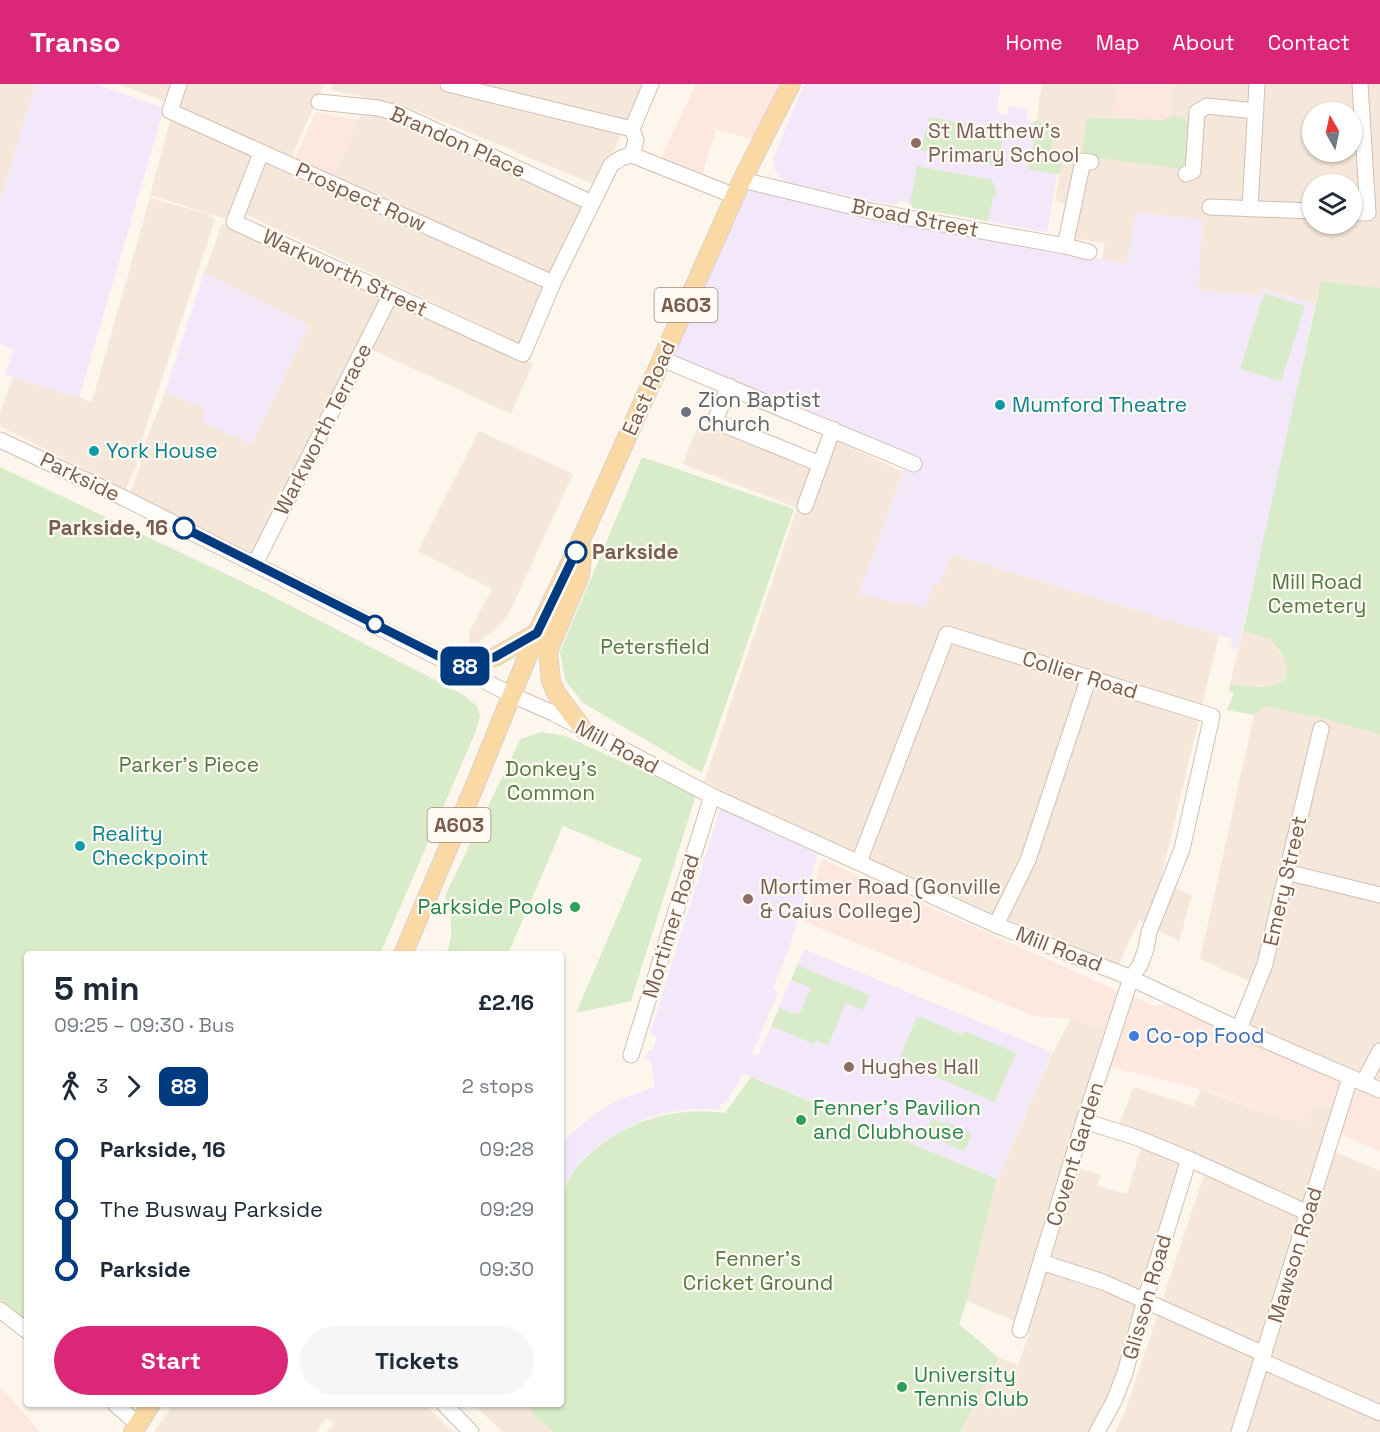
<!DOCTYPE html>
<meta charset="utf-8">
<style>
body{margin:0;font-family:"Space Grotesk",sans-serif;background:#f6f6f7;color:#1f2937;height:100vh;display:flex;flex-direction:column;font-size:22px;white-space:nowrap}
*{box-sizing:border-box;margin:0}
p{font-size:20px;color:#747a83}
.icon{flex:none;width:33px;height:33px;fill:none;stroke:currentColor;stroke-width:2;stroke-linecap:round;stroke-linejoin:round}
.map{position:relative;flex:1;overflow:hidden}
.details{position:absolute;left:24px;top:867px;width:540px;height:456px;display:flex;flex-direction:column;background:#fff;border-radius:6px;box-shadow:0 2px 4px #0004}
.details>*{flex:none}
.badge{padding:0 12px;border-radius:9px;font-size:21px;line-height:39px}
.needle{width:39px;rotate:351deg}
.buttons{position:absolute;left:1302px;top:18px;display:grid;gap:12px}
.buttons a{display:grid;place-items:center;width:60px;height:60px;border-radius:50%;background:#fff;box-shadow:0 2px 4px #0004;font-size:30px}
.map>.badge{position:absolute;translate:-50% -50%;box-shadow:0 0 0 3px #fff}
.legs{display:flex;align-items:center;gap:9px;height:66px;padding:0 30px;font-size:20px}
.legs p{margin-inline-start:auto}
.overview{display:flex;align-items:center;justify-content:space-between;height:102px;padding:0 30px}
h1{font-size:33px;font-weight:700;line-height:45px}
.action{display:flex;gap:12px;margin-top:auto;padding:12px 30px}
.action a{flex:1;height:69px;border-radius:36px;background:#db2777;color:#fff;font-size:24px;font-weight:700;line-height:69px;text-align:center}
.action a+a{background:#f6f6f7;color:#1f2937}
ul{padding:0 30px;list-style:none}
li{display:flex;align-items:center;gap:21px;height:60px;font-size:22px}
li i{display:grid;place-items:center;width:9px;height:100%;margin:0 8px;background:currentColor}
li i::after{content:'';width:15px;height:15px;margin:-8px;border:4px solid;border-radius:50%;background:#fff}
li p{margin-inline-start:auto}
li:first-child i{background:linear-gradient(#0000 50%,currentColor 0)}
li:last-child i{background:linear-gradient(currentColor 50%,#0000 0)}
header{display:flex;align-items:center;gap:36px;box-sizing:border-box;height:84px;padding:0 30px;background:#db2777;color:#fff}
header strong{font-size:28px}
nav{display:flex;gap:33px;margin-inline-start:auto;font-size:21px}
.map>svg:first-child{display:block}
.residential{fill:#f5e8da;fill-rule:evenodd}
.commercial{fill:#fde8e0}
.education{fill:#f3e8fa}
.green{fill:#d8ecc9}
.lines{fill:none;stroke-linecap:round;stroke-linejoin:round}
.minor-casing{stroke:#d1beb0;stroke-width:17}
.major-casing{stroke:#dad1cd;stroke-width:20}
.minor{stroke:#fff;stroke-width:15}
.major{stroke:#fbd9a5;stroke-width:18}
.line-1-casing{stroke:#fff;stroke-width:14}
.line-1{stroke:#003b80;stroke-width:9}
.education-dot{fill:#8d6e63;stroke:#fffaf3;stroke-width:2}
.culture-dot{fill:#0f9aa8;stroke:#fffaf3;stroke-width:2}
.worship-dot{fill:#6b7280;stroke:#fffaf3;stroke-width:2}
.stop-1-dot{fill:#fff;stroke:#003b80;stroke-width:3}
.leisure-dot{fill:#2e9e5b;stroke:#fffaf3;stroke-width:2}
.shop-dot{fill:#3f7fe0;stroke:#fffaf3;stroke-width:2}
.labels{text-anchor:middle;stroke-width:4.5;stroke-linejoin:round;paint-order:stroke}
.shield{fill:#fffaf3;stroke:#a28b7f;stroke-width:1.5}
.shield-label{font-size:20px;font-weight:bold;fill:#7a5c4d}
.education-label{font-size:21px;fill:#785e54;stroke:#fffaf3;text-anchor:start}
.street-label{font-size:21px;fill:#7a5c4d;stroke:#fffaf3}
.worship-label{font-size:21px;fill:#5b616d;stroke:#fffaf3;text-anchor:start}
.culture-label{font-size:21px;fill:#0d838f;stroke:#fffaf3;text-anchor:start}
.stop-label{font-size:21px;font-weight:bold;fill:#7a5c4d;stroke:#fffaf3;text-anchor:end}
.park-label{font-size:21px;fill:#537a41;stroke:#fffaf3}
.leisure-label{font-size:21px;fill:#27864d;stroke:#fffaf3;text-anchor:start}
.shop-label{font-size:21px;fill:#366cbe;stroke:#fffaf3;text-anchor:start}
</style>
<header>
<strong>Transo</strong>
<nav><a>Home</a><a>Map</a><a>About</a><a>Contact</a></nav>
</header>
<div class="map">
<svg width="1380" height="1348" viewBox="0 0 1380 1348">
<rect width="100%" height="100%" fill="#fdf6ec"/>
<g class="residential">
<polygon points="0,0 36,0 0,118"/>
<polygon points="117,0 171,0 174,1 166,17"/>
<polygon points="183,0 324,0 291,74 177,24"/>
<polygon points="333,0 644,0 598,102 405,22 331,6"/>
<path d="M1042,0h338v204l-59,-7 -6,23 -52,-15 -3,7 -63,-6 -60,-78 -9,53 -26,-6 3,-16 -36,-5 6,-31 -20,-6 7,-39 -13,-2 -13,-38zM1312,28h40v40h-40zM1312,100h40v40h-40z"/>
<polygon points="364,24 582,122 551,192 332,93"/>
<polygon points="171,33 253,70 230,133 223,134 150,111"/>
<polygon points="264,75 547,203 523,261 243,129"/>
<polygon points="150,114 208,130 215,136 136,373 137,381 125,406 0,342 0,329 13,293 92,318"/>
<polygon points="222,140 230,140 383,211 255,471 130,408 141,380 140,373 165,308 207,325 202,337 309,242 204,189"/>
<polygon points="395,215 533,279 511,330 371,265"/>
<polygon points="714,341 823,388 833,355 903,388 860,510 903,517 935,499 939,501 951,470 1219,551 1160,799 1192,811 1179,857 1139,836 1117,884 822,754 704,698 797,424 683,380 697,344 710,349"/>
<polygon points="479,347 573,390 511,525 503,537 489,550 478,559 473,560 470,558 469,548 492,505 418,467"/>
<polygon points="1243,547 1271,555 1287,581 1287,591 1281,599 1270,603 1263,601 1248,603 1230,600"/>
<polygon points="1264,622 1325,635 1380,651 1380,996 1240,938 1257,901 1200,875 1254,631"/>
<polygon points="1071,935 1104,945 1065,1080 1101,1091 1097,1102 1127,1110 1142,1061 1188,1084 1109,1319 1093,1348 960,1348 999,1274 1018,1281 1031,1244 966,1217 997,1095 1053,968"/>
<polygon points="1133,1003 1194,1022 1201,1005 1284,1036 1294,1033 1307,1038 1315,1020 1336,1025 1325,1063 1380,1087 1380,1348 1115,1348 1125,1328 1208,1079 1120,1040"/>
<polygon points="174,1320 424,1320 453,1348 327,1348 334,1340 326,1334 316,1348 154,1348"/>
<polygon points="473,1320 528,1320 535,1333 554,1348 503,1348"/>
</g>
<g class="commercial">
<polygon points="696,0 779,0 753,56 716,45 702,92 660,76"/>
<polygon points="1115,0 1174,0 1173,31 1164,36 1113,36"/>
<polygon points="316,28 358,36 332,93 294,76"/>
<polygon points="822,775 1116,906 1155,922 1165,920 1380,1014 1380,1067 1330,1046 1336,1026 1323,1020 1321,1022 1315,1020 1307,1038 1294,1033 1284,1036 1216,1009 1094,979 1104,945 1071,935 1034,932 803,837"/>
<polygon points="0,1302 40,1348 0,1348"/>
</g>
<g class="education">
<polygon points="36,0 95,0 164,24 79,314 5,290 14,265 0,260 0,118"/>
<polygon points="804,0 1001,0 996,28 1007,31 1009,22 1028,25 1027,36 1055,41 1049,75 1062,78 1060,90 1057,90 1047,148 913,124 910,119 900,117 893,121 785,98 775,87 773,75"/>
<polygon points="751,102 859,128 1127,180 1136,128 1203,136 1198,206 1260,212 1262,205 1315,220 1269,435 1238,565 1231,564 1232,555 952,470 939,501 934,500 925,524 903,517 900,520 859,510 909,373 671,273"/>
<polygon points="204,189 309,241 251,361 201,337 206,325 165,308"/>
<polygon points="720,725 818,769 790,861 773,904 778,909 752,970 758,972 804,865 1052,968 997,1095 743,989 726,1019 720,1020 720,1025 692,1025 661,1030 645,1035 605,1056 581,1077 561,1107 561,1060 568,1052 597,1028 618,1016 655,1003 651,977 646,975 648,966 653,967 657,952 650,950"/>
</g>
<g class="green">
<polygon points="1173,31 1182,34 1192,42 1190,80 1183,85 1090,73 1082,65 1087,34 1164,36"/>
<polygon points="930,33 1004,47 997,82 920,66"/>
<polygon points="1034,37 1055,41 1049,75 1062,78 1060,90 1028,85 1036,47 1032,46"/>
<polygon points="917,82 992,96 997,109 993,113 988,137 913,124 910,119"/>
<path d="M1321,197l59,7v447l-55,-16 -61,-13 -10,9 -27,-5 7,-17 -5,-2 1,-7c15,3 65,9 56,-19 -2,-9 -10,-18 -15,-26l-28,-8z"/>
<polygon points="1264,209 1305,222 1281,297 1240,285"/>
<polygon points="642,373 794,425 702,689 583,619 565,596 560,568"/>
<polygon points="0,383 264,508 462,610 477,622 480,633 475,649 380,870 27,870 27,1237 0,1216"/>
<path d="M541,648l24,4 131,59 -65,206 -55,12 66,-154 -79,-33 -55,128h-62c9,-20 5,-38 -1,-58l72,-150 4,-7z"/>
<polygon points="797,881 870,911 863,926 846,919 828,961 815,956 814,960 771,942 779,924 799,931 811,904 791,896"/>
<polygon points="917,933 921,933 962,951 964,947 1016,969 995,1018 901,978 899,975"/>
<path d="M751,993l246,102 -31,124 -7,21 40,34 -39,74h-406l-19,-15 -7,-13h33v-210c5,-9 10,-20 17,-28 37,-42 93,-61 147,-53z"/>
<polygon points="932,1034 941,1039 946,1038 969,1048 971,1053 964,1067 925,1050"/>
</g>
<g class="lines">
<g class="minor-casing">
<g id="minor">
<polyline points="179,0 170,27 553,199"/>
<polyline points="448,0 632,45"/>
<polyline points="319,18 378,24 400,30 592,119"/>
<polyline points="261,69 234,138 523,270 553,199 611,81 621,74 632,71 636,56 632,45 651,0"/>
<polyline points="632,71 735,112"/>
<polyline points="1186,90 1193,87 1197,28 1207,22 1256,27"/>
<polyline points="742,96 871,127 1065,162 1089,168"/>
<polyline points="1210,123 1312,127"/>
<polyline points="1250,125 1257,0"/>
<polyline points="1352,129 1368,129 1360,0"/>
<polyline points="1065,162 1083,77 1091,78"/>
<polyline points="662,275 914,380"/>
<polyline points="729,302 715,337 820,380"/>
<polyline points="0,356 126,415 512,611 553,629 712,712 996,841 1124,891 1239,945 1380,1006"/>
<polyline points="805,422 833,345"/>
<polyline points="255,480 391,210"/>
<polyline points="859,778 947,550 1212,632 1182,765 1149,848 1146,865 1140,881 1131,894 1084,1037 1020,1246"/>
<polyline points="1286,788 1380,811"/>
<polyline points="996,841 1028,776 1089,593"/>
<polyline points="1239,945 1265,880 1321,645"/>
<polyline points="631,971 712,712"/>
<polyline points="1363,999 1380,967"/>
<polyline points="1084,1037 1135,1053 1189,1075 1308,1129"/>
<polyline points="1041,1178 1103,1198 1264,1270"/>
<polyline points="0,1226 27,1247"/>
<polyline points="1262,1277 1380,1329"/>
<polyline points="115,1320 138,1340"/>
<polyline points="444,1320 471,1348"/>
<polyline points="1097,1348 1114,1317 1125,1289 1145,1216 1189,1075"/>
<polyline points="1239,1348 1350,994"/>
</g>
</g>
<g class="major-casing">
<g id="major">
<polyline points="460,583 495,573 537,549"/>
<polyline points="583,645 556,609 551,597 548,567 580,491 583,465"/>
<polyline points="403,870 473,706 537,549 586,445 742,96 791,0"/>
<polyline points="133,1348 151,1320"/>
</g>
</g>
<use href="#minor" class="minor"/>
<use href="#major" class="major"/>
</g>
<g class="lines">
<g class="line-1-casing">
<polyline id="line-1" points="184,444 460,583 495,573 537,549 576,468"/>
</g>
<use href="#line-1" class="line-1"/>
</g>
<g class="education-dot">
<circle cx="916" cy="59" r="6"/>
<circle cx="748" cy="815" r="6"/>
<circle cx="849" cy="983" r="6"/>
</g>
<g class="culture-dot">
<circle cx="1000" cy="321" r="6"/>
<circle cx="94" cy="367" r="6"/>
<circle cx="80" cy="762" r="6"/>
</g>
<circle class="worship-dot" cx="686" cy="328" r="6"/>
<g class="stop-1-dot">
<circle cx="184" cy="444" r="10"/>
<circle cx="576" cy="468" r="10"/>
<circle cx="375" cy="540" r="8"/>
</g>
<g class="leisure-dot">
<circle cx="575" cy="823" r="6"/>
<circle cx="801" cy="1036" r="6"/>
<circle cx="902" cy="1303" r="6"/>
</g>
<circle class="shop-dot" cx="1134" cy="952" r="6"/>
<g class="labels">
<g class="shield">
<rect x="654.5" y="204" width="63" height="34" rx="4.5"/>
<rect x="427.5" y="724" width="63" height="34" rx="4.5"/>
</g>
<g class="shield-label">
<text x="686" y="228">A603</text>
<text x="459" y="748">A603</text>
</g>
<g class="education-label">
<text x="928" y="54">St Matthew's<tspan x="928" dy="24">Primary School</tspan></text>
<text x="760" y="810">Mortimer Road (Gonville<tspan x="760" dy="24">&amp; Caius College)</tspan></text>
<text x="861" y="990">Hughes Hall</text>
</g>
<g class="street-label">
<text transform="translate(458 58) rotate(24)" y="7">Brandon Place</text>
<text transform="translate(361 113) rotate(24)" y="7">Prospect Row</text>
<text transform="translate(915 134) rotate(11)" y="7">Broad Street</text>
<text transform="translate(345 189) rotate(25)" y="7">Warkworth Street</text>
<text transform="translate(649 304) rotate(-66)" y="7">East Road</text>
<text transform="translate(323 345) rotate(-63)" y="7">Warkworth Terrace</text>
<text transform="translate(80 393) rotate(26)" y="7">Parkside</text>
<text transform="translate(1080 591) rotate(17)" y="7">Collier Road</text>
<text transform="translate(617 663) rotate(28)" y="7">Mill Road</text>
<text transform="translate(1285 797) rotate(-77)" y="7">Emery Street</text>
<text transform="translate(671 842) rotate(-73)" y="7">Mortimer Road</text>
<text transform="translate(1059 865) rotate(21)" y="7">Mill Road</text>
<text transform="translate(1075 1070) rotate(-73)" y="7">Covent Garden</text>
<text transform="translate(1295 1171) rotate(-73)" y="7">Mawson Road</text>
<text transform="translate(1147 1213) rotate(-74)" y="7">Glisson Road</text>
</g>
<g class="worship-label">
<text x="698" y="323">Zion Baptist<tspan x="698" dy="24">Church</tspan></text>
</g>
<g class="culture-label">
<text x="1012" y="328">Mumford Theatre</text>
<text x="106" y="374">York House</text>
<text x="92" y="757">Reality<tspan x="92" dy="24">Checkpoint</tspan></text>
</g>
<g class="stop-label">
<text x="168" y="451">Parkside, 16</text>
<text x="592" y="475" text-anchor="start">Parkside</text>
</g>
<g class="park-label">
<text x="1317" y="505">Mill Road<tspan x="1317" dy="24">Cemetery</tspan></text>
<text x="655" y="570">Petersfield</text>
<text x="189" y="688">Parker's Piece</text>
<text x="551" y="692">Donkey's<tspan x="551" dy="24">Common</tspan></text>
<text x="758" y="1182">Fenner's<tspan x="758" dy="24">Cricket Ground</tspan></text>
</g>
<g class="leisure-label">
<text x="563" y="830" text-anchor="end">Parkside Pools</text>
<text x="813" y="1031">Fenner's Pavilion<tspan x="813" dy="24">and Clubhouse</tspan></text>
<text x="914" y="1298">University<tspan x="914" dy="24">Tennis Club</tspan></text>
</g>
<g class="shop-label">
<text x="1146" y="959">Co-op Food</text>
</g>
</g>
</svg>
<div class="buttons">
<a><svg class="needle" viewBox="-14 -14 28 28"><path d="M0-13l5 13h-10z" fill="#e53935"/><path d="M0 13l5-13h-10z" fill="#747a83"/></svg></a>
<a><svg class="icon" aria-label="layers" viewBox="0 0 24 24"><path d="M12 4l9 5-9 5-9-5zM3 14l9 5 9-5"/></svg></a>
</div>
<b class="badge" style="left:465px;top:582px;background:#003b80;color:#fff">88</b>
<section class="details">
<div class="overview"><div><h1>5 min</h1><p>09:25 – 09:30 · Bus</p></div><b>£2.16</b></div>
<div class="legs"><svg class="icon" aria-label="walk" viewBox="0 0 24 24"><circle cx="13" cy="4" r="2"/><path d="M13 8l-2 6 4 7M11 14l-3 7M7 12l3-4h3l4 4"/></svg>3<svg class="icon" aria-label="forward" viewBox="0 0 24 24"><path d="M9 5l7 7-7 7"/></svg><b class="badge" style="background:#003b80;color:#fff">88</b><p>2 stops</p></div>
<ul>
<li><i style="color:#003b80"></i><b>Parkside, 16</b><p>09:28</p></li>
<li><i style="color:#003b80"></i><span>The Busway Parkside</span><p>09:29</p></li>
<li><i style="color:#003b80"></i><b>Parkside</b><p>09:30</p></li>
</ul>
<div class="action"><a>Start</a><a>Tickets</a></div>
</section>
</div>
